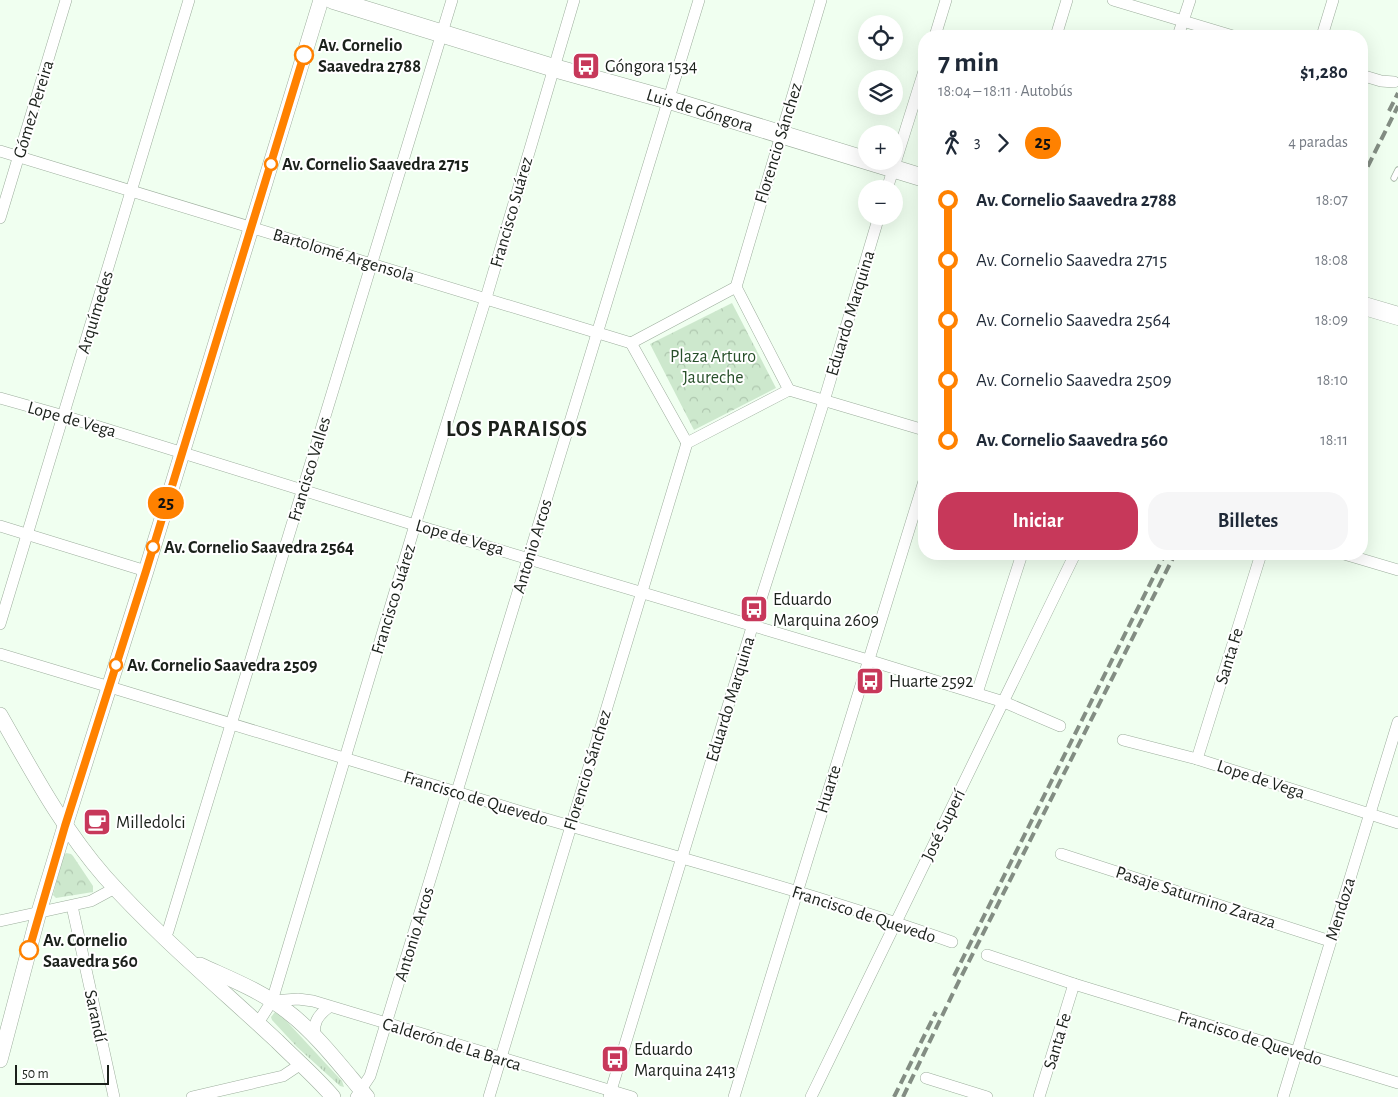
<!DOCTYPE html>
<html lang="es">
<meta charset="utf-8">
<style>
body{margin:0;font-family:"Alegreya Sans",sans-serif;background:#f6f6f7;color:#1f2937;height:100vh;display:flex;flex-direction:column;font-size:19px;white-space:nowrap}
*{box-sizing:border-box;margin:0}
p{font-size:16px;color:#747a83}
.icon{flex:none;width:28px;height:28px;fill:none;stroke:currentColor;stroke-width:2;stroke-linecap:round;stroke-linejoin:round}
.map{position:relative;flex:1;overflow:hidden}
.drawer{position:absolute;left:918px;top:30px;width:450px;height:530px;display:flex;flex-direction:column;background:#fff;border-radius:20px;box-shadow:0 5px 20px #0002}
.drawer>*{flex:none}
.badge{padding:0 10px;border-radius:16px;font-size:18px;line-height:32px}
.controls{position:absolute;left:858px;top:15px;display:grid;gap:10px}
.controls a{display:grid;place-items:center;width:45px;height:45px;border-radius:50%;background:#fff;box-shadow:0 5px 20px #0002;font-size:25px}
.scale{position:absolute;left:15px;bottom:12px;width:94px;box-sizing:border-box;padding-left:5px;border:2px solid #1b211b;border-top:0;font-size:14px;line-height:18px;white-space:nowrap;color:#1b211b;-webkit-text-stroke:4px #fff;paint-order:stroke}
.map>.badge{position:absolute;translate:-50% -50%;box-shadow:0 0 0 2px #fff}
.legs{display:flex;align-items:center;gap:8px;height:55px;padding:0 20px;font-size:16px}
.legs p{margin-inline-start:auto}
.overview{display:flex;align-items:center;justify-content:space-between;height:85px;padding:0 20px}
h1{font-size:28px;font-weight:600;line-height:38px}
.cta{display:flex;gap:10px;margin-top:auto;padding:10px 20px}
.cta a{flex:1;height:58px;border-radius:20px;background:#c7385a;color:#fff;font-size:20px;font-weight:600;line-height:58px;text-align:center}
.cta a+a{background:#f6f6f7;color:#1f2937}
ul{padding:0 20px;list-style:none}
li{display:flex;align-items:center;gap:18px;height:60px;font-size:19px}
li i{display:grid;place-items:center;width:8px;height:100%;margin:0 6px;background:currentColor}
li i::after{content:'';width:12px;height:12px;margin:-6px;border:4px solid;border-radius:50%;background:#fff}
li p{margin-inline-start:auto}
li:first-child i{background:linear-gradient(#0000 50%,currentColor 0)}
li:last-child i{background:linear-gradient(currentColor 50%,#0000 0)}
.map>svg:first-child{display:block}
.grass{fill:url(#grass-tufts)}
.park{fill:url(#park-crowns)}
.lines{fill:none;stroke-linecap:round;stroke-linejoin:round}
.service-casing{stroke:#9dae9d;stroke-width:7}
.minor-casing{stroke:#9dae9d;stroke-width:12}
.secondary-casing{stroke:#9dae9d;stroke-width:16}
.primary-casing{stroke:#9dae9d;stroke-width:19}
.service{stroke:#fff;stroke-width:5.5}
.minor{stroke:#fff;stroke-width:11}
.secondary{stroke:#fff;stroke-width:15}
.primary{stroke:#fff;stroke-width:18}
.rail{stroke:#838d83;stroke-width:4;stroke-dasharray:10 5;stroke-linecap:butt}
.line-1-casing{stroke:#fff;stroke-width:11}
.line-1{stroke:#ff8100;stroke-width:8}
.stop-1-dot{fill:#fff;stroke:#ff8100;stroke-width:2.5}
.labels{text-anchor:middle;stroke-width:4;stroke-linejoin:round;paint-order:stroke}
.stop-label{font-size:18px;font-weight:bold;fill:#1b211b;stroke:#fff;text-anchor:start}
.poi-label{font-size:18px;fill:#1b211b;stroke:#fff;text-anchor:start}
.street-label{font-size:18px;fill:#1b211b;stroke:#fff}
.park-label{font-size:18px;fill:#28502a;stroke:#fff}
.district-label{font-size:22px;font-weight:bold;letter-spacing:1px;fill:#1b211b;stroke:#fff}
</style>
<div class="map">
<svg width="1398" height="1097" viewBox="0 0 1398 1097">
<defs>
<pattern id="grass-tufts" width="24" height="20" patternUnits="userSpaceOnUse" patternTransform="scale(1.25)"><rect width="24" height="20" fill="#cde8cd"/><path d="M3 7l-1-3M5 7V3M7 7l1-3M15 17l-1-3M17 17v-4M19 17l1-3" fill="none" stroke="#afc7af"/></pattern>
<pattern id="park-crowns" width="20" height="18" patternUnits="userSpaceOnUse" patternTransform="scale(1.25)"><rect width="20" height="18" fill="#cde8cd"/><path d="M2 6a3 3 0 1 1 6 0M12 15a3 3 0 1 1 6 0" fill="none" stroke="#afc7af"/></pattern>
</defs>
<rect width="100%" height="100%" fill="#f0fff0"/>
<polygon class="grass" points="275,1012 279,1013 342,1081 344,1087 340,1086 297,1047 272,1020 271,1017"/>
<g class="park">
<polygon points="732,303 776,388 694,430 650,344"/>
<polygon points="66,853 71,854 73,856 93,886 93,892 56,898 53,895 63,856"/>
</g>
<g class="lines">
<g class="service-casing">
<polyline id="service" points="1394,178 1398,170"/>
</g>
<g class="minor-casing">
<g id="minor">
<polyline points="1113,0 1233,36"/>
<polyline points="935,36 946,0"/>
<polyline points="1056,36 1067,0"/>
<polyline points="1178,36 1190,0"/>
<polyline points="1322,36 1333,0"/>
<polyline points="1361,75 1381,81 1394,82"/>
<polyline points="0,151 631,343"/>
<polyline points="887,189 924,71"/>
<polyline points="0,218 66,0"/>
<polyline points="631,343 736,287"/>
<polyline points="631,343 687,443"/>
<polyline points="789,390 736,287 821,0"/>
<polyline points="789,390 924,430"/>
<polyline points="0,398 64,416 415,525 868,660 1004,702 1060,726"/>
<polyline points="0,526 146,571"/>
<polyline points="1344,554 1398,570"/>
<polyline points="0,624 189,0"/>
<path d="M0,654c174,52 347,106 522,158 143,42 289,80 430,130"/>
<polyline points="977,693 1022,554"/>
<polyline points="1123,740 1197,759 1398,823"/>
<polyline points="1197,759 1261,554"/>
<polyline points="1061,854 1330,941"/>
<polyline points="72,906 114,1097"/>
<polyline points="0,921 91,901 115,888"/>
<polyline points="164,938 168,931 452,0"/>
<polyline points="987,955 1074,984 1398,1083"/>
<polyline points="272,1001 298,999 313,1001 632,1097"/>
<polyline points="258,1023 272,1001 415,525 486,298 574,0"/>
<path d="M315,1038c-2,-15 2,-22 14,-31"/>
<polyline points="926,1078 987,1097"/>
<polyline points="192,1097 283,1076 301,1064"/>
<polyline points="356,1097 370,1076 699,0"/>
<polyline points="489,1097 687,443 789,390"/>
<polyline points="609,1097 753,624 824,401 879,216"/>
<polyline points="734,1097 924,481"/>
<polyline points="811,1097 1075,554"/>
<polyline points="1039,1097 1074,984"/>
<polyline points="1283,1097 1398,722"/>
</g>
</g>
<g class="secondary-casing">
<g id="secondary">
<path d="M0,715c32,56 62,113 105,162 53,59 114,110 172,164 19,19 39,36 56,56"/>
<path d="M200,965c30,14 62,26 88,47 28,21 56,58 79,85"/>
<polyline points="0,1060 39,912 65,826 146,571 321,0"/>
</g>
</g>
<g class="primary-casing">
<g id="primary">
<polyline points="333,0 554,68 669,100 924,178"/>
<polyline points="1361,305 1398,316"/>
</g>
</g>
<use href="#service" class="service"/>
<use href="#minor" class="minor"/>
<use href="#secondary" class="secondary"/>
<use href="#primary" class="primary"/>
<g class="rail">
<polyline points="1389,111 1398,93"/>
<polyline points="1361,180 1398,106"/>
<polyline points="954,976 1165,554"/>
<polyline points="894,1097 936,1012"/>
<polyline points="903,1097 956,987 1175,554"/>
</g>
</g>
<g class="lines">
<g class="line-1-casing">
<polyline id="line-1" points="29,950 65,826 146,571 304,55"/>
</g>
<use href="#line-1" class="line-1"/>
</g>
<defs>
<g id="bus-square" transform="scale(1.4375)"><rect x="-9" y="-9" width="18" height="18" rx="4" fill="#c7385a" stroke="#fff"/><path d="M-5-6H5V4H4V6H2V4H-2V6H-4V4H-5ZM-3.5-4V0h7V-4ZM-3.5 1.2v1.5H-2V1.2ZM2 1.2v1.5H3.5V1.2Z" fill="#fff"/></g>
<g id="cafe-square" transform="scale(1.4375)"><rect x="-9" y="-9" width="18" height="18" rx="4" fill="#c7385a" stroke="#fff"/><path d="M-5.5-4.5H6V0H3Q3 3.5 0 3.5H-2.5Q-5.5 3.5-5.5 0ZM3-3.2v2h1.7v-2ZM-6 4.5H4V6H-6Z" fill="#fff"/></g>
</defs>
<g fill-rule="evenodd">
<use href="#bus-square" x="586" y="66"/>
<use href="#bus-square" x="754" y="609"/>
<use href="#bus-square" x="870" y="681"/>
<use href="#cafe-square" x="97" y="822"/>
<use href="#bus-square" x="615" y="1059"/>
</g>
<g class="stop-1-dot">
<circle cx="304" cy="55" r="9"/>
<circle cx="271" cy="164" r="6"/>
<circle cx="153" cy="547" r="6"/>
<circle cx="116" cy="665" r="6"/>
<circle cx="29" cy="950" r="9"/>
</g>
<g class="labels">
<g class="stop-label">
<text x="318" y="51">Av. Cornelio<tspan x="318" dy="21">Saavedra 2788</tspan></text>
<text x="282" y="170">Av. Cornelio Saavedra 2715</text>
<text x="164" y="553">Av. Cornelio Saavedra 2564</text>
<text x="127" y="671">Av. Cornelio Saavedra 2509</text>
<text x="43" y="946">Av. Cornelio<tspan x="43" dy="21">Saavedra 560</tspan></text>
</g>
<g class="poi-label">
<text x="605" y="72">Góngora 1534</text>
<text x="773" y="605">Eduardo<tspan x="773" dy="21">Marquina 2609</tspan></text>
<text x="889" y="687">Huarte 2592</text>
<text x="116" y="828">Milledolci</text>
<text x="634" y="1055">Eduardo<tspan x="634" dy="21">Marquina 2413</tspan></text>
</g>
<g class="street-label">
<text transform="translate(33 109) rotate(-73)" y="6">Gómez Pereira</text>
<text transform="translate(700 110) rotate(17)" y="6">Luis de Góngora</text>
<text transform="translate(778 143) rotate(-73)" y="6">Florencio Sánchez</text>
<text transform="translate(511 212) rotate(-74)" y="6">Francisco Suárez</text>
<text transform="translate(344 255) rotate(17)" y="6">Bartolomé Argensola</text>
<text transform="translate(95 312) rotate(-73)" y="6">Arquímedes</text>
<text transform="translate(850 313) rotate(-73)" y="6">Eduardo Marquina</text>
<text transform="translate(72 419) rotate(16)" y="6">Lope de Vega</text>
<text transform="translate(309 469) rotate(-73)" y="6">Francisco Valles</text>
<text transform="translate(460 537) rotate(16)" y="6">Lope de Vega</text>
<text transform="translate(532 546) rotate(-73)" y="6">Antonio Arcos</text>
<text transform="translate(393 599) rotate(-73)" y="6">Francisco Suárez</text>
<text transform="translate(1229 656) rotate(-73)" y="6">Santa Fe</text>
<text transform="translate(730 699) rotate(-73)" y="6">Eduardo Marquina</text>
<text transform="translate(587 770) rotate(-73)" y="6">Florencio Sánchez</text>
<text transform="translate(1261 779) rotate(18)" y="6">Lope de Vega</text>
<text transform="translate(828 789) rotate(-73)" y="6">Huarte</text>
<text transform="translate(476 798) rotate(17)" y="6">Francisco de Quevedo</text>
<text transform="translate(943 825) rotate(-64)" y="6">José Superí</text>
<text transform="translate(1196 897) rotate(18)" y="6">Pasaje Saturnino Zaraza</text>
<text transform="translate(1340 909) rotate(-73)" y="6">Mendoza</text>
<text transform="translate(864 914) rotate(18)" y="6">Francisco de Quevedo</text>
<text transform="translate(414 934) rotate(-73)" y="6">Antonio Arcos</text>
<text transform="translate(96 1016) rotate(78)" y="6">Sarandí</text>
<text transform="translate(1250 1038) rotate(17)" y="6">Francisco de Quevedo</text>
<text transform="translate(1057 1041) rotate(-73)" y="6">Santa Fe</text>
<text transform="translate(452 1044) rotate(17)" y="6">Calderón de La Barca</text>
</g>
<g class="park-label">
<text x="713" y="362">Plaza Arturo<tspan x="713" dy="21">Jaureche</tspan></text>
</g>
<g class="district-label">
<text x="517" y="436">LOS PARAISOS</text>
</g>
</g>
</svg>
<div class="controls">
<a><svg class="icon" aria-label="locate" viewBox="0 0 24 24"><circle cx="12" cy="12" r="6"/><path d="M12 2v4M12 18v4M2 12h4M18 12h4"/></svg></a>
<a><svg class="icon" aria-label="layers" viewBox="0 0 24 24"><path d="M12 4l9 5-9 5-9-5zM3 14l9 5 9-5"/></svg></a>
<a>+</a>
<a>−</a>
</div>
<div class="scale">50 m</div>
<b class="badge" style="left:166px;top:503px;background:#ff8100;color:#111">25</b>
<section class="drawer">
<div class="overview"><div><h1>7 min</h1><p>18:04 – 18:11 · Autobús</p></div><b>$1,280</b></div>
<div class="legs"><svg class="icon" aria-label="walk" viewBox="0 0 24 24"><circle cx="13" cy="4" r="2"/><path d="M13 8l-2 6 4 7M11 14l-3 7M7 12l3-4h3l4 4"/></svg>3<svg class="icon" aria-label="forward" viewBox="0 0 24 24"><path d="M9 5l7 7-7 7"/></svg><b class="badge" style="background:#ff8100;color:#111">25</b><p>4 paradas</p></div>
<ul>
<li><i style="color:#ff8100"></i><b>Av. Cornelio Saavedra 2788</b><p>18:07</p></li>
<li><i style="color:#ff8100"></i><span>Av. Cornelio Saavedra 2715</span><p>18:08</p></li>
<li><i style="color:#ff8100"></i><span>Av. Cornelio Saavedra 2564</span><p>18:09</p></li>
<li><i style="color:#ff8100"></i><span>Av. Cornelio Saavedra 2509</span><p>18:10</p></li>
<li><i style="color:#ff8100"></i><b>Av. Cornelio Saavedra 560</b><p>18:11</p></li>
</ul>
<div class="cta"><a>Iniciar</a><a>Billetes</a></div>
</section>
</div>
